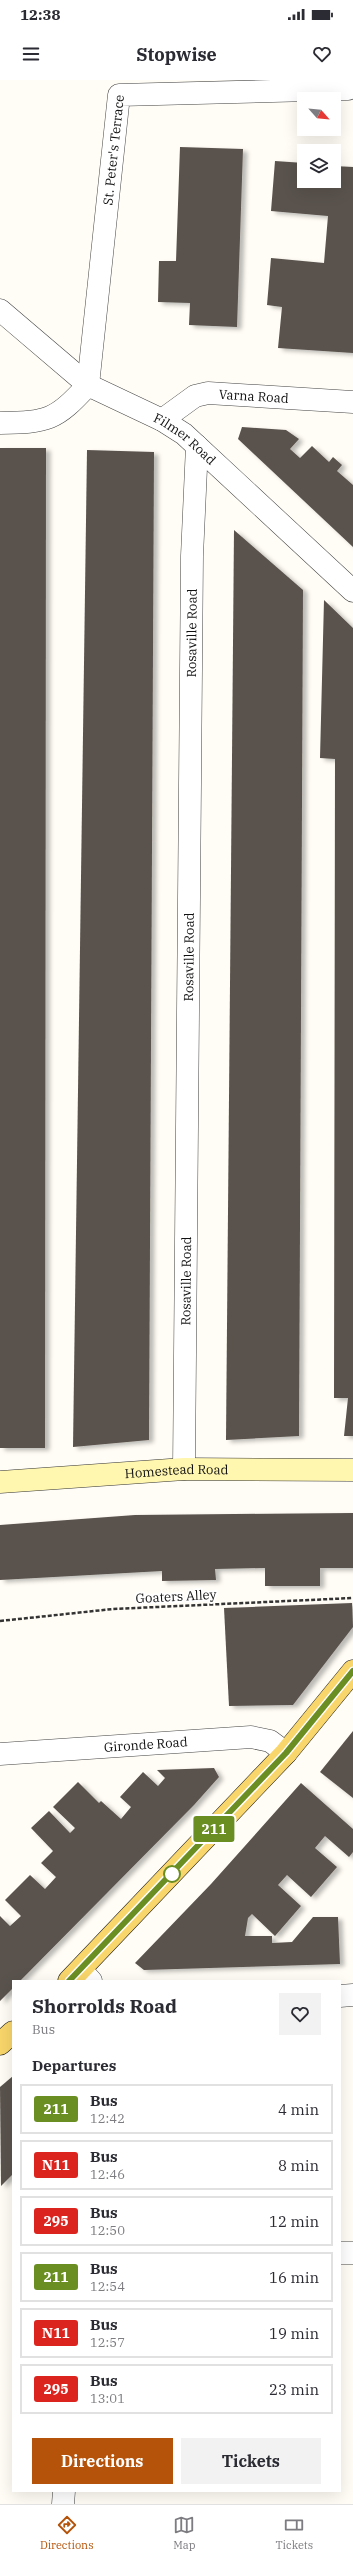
<!DOCTYPE html>
<style>
body{margin:0;font-family:"IBM Plex Serif",serif;background:#f2f2f3;color:#2b2b33;height:100vh;display:flex;flex-direction:column;font-size:15px;white-space:nowrap}
*{box-sizing:border-box;margin:0}
p{font-size:13px;color:#7c7c81}
.icon{flex:none;width:22px;height:22px;fill:none;stroke:currentColor;stroke-width:2;stroke-linecap:round;stroke-linejoin:round}
.map{position:relative;flex:1;overflow:hidden}
.details{position:absolute;left:12px;top:1900px;width:329px;height:512px;display:flex;flex-direction:column;background:#fff;border-radius:0px;box-shadow:0 4px 16px #0002}
.details>*{flex:none}
.badge{padding:0 8px;border-radius:3px;font-size:14px;line-height:26px}
.needle{width:26px;rotate:117deg}
.buttons{position:absolute;left:297px;top:12px;display:grid;gap:8px}
.buttons a{display:grid;place-items:center;width:44px;height:44px;border-radius:0px;background:#fff;box-shadow:0 4px 16px #0002;font-size:20px}
.map>.badge{position:absolute;translate:-50% -50%;box-shadow:0 0 0 2px #fff}
h2{padding:0 20px;font-size:15px;line-height:36px}
.round{display:grid;place-items:center;flex:none;width:42px;height:42px;border-radius:0px;background:#f2f2f3}
.headline{display:flex;align-items:center;justify-content:space-between;height:68px;padding:0 20px}
h1{font-size:19px;font-weight:800;line-height:30px}
.action{display:flex;gap:8px;margin-top:auto;padding:8px 20px}
.action a{flex:1;height:46px;border-radius:0px;background:#b45309;color:#fff;font-size:16px;font-weight:800;line-height:46px;text-align:center}
.action a+a{background:#f2f2f3;color:#2b2b33}
ul{padding:0;list-style:none}
li{display:flex;align-items:center;gap:12px;height:50px;margin:0 8px 6px;padding:0 12px;border:2px solid #e1e1e2;border-radius:0px}
li div{flex:1}
li b{display:block;font-size:15px}
li em{font-style:normal}
li .badge{min-width:44px;font-weight:700;text-align:center}
.status{display:flex;justify-content:space-between;align-items:center;height:28px;padding:0 20px;background:#fff;direction:ltr}
.status svg{height:11px;fill:currentColor}
header{display:flex;justify-content:space-between;align-items:center;height:52px;padding:0 20px;background:#fff;font-size:18px;font-weight:800}
.dock{display:flex;justify-content:space-around;align-items:center;height:56px;border-top:1px solid #e1e1e2;background:#fff;font-size:11px;color:#7c7c81}
.dock a{display:grid;justify-items:center;gap:2px}
.dock .on{color:#b45309}
.map>svg:first-child{display:block}
.building{fill:#5a524d;filter:url(#shadow)}
.lines{fill:none;stroke-linecap:round;stroke-linejoin:round}
.street-casing{stroke:#444;stroke-width:23}
.secondary-casing{stroke:#333;stroke-width:23}
.primary-casing{stroke:#222;stroke-width:23}
.path{stroke:#333;stroke-width:2.5;stroke-dasharray:4 2;stroke-linecap:butt}
.street{stroke:#fff;stroke-width:22}
.secondary{stroke:#fff6b0;stroke-width:22}
.primary{stroke:#f9d66b;stroke-width:22}
.line-casing{stroke:#fff;stroke-width:9}
.line{stroke:#6b8e23;stroke-width:6}
.stop-dot{fill:#fff;stroke:#6b8e23;stroke-width:2}
.labels{text-anchor:middle;stroke-width:4;stroke-linejoin:round;paint-order:stroke}
.street-label{font-size:13px;fill:#111;stroke:#fff}
</style>
<div class="status"><b>12:38</b><svg viewBox="0 0 49 12"><path d="M0 12V9h3v3zM5 12V6h3v6zM10 12V3h3v9zM15 12V0h3v12zM26 1h20v11H26zM47 4h2v5h-2z"/></svg></div>
<header><svg class="icon" aria-label="menu" viewBox="0 0 24 24"><path d="M4 6h16M4 12h16M4 18h16"/></svg>Stopwise<svg class="icon" aria-label="heart" viewBox="0 0 24 24"><path d="M12 20l-8-8c-3-5 5-10 8-4 3-6 11-1 8 4z"/></svg></header>
<div class="map">
<svg width="353" height="2424" viewBox="0 0 353 2424">
<defs>
<filter id="shadow"><feDropShadow dx="4.5" dy="2.5" stdDeviation="2" flood-color="#0004"/></filter>
</defs>
<rect width="100%" height="100%" fill="#fffdf5"/>
<g class="building">
<polygon points="180,67 243,69 237,247 189,245 190,223 158,222 159,181 176,181"/>
<polygon points="275,81 304,83 304,101 334,101 334,86 353,87 353,273 278,268 282,227 267,225 271,178 324,183 328,136 271,131"/>
<polygon points="242,347 286,350 299,359 290,369 300,378 312,366 329,382 333,377 342,385 337,391 353,405 353,467 238,359"/>
<polygon points="0,368 46,368 45,1368 0,1368"/>
<polygon points="87,370 154,372 149,1360 73,1367"/>
<polygon points="234,450 303,510 299,1356 226,1360"/>
<polygon points="324,520 353,548 353,1356 344,1356 348,1318 334,1318 335,679 320,678"/>
<polygon points="353,1433 353,1488 320,1488 320,1506 265,1506 265,1488 215,1489 216,1500 162,1501 162,1491 0,1500 0,1445 135,1435"/>
<polygon points="352,1523 353,1547 293,1625 229,1626 224,1528"/>
<polygon points="353,1651 353,1718 320,1692"/>
<polygon points="214,1688 219,1697 194,1725 20,1901 13,1901 13,1908 0,1921 0,1836 10,1846 21,1836 5,1820 30,1795 45,1809 56,1797 41,1783 53,1771 31,1748 49,1731 70,1753 75,1748 53,1727 78,1702 99,1723 101,1721 121,1739 131,1727 120,1717 143,1692 158,1706 165,1698 157,1690"/>
<polygon points="301,1703 353,1749 353,1772 349,1777 325,1756 315,1768 337,1787 311,1817 287,1795 278,1805 301,1826 275,1856 252,1834 248,1838 245,1856 272,1856 272,1863 292,1862 313,1837 338,1837 340,1884 144,1890 135,1883 211,1804"/>
<polygon points="13,1996 13,2094 1,2106 0,2007"/>
</g>
<g class="lines">
<g class="street-casing">
<g id="street">
<path id="s1" d="M0,230l88,75 74,35 22,14 169,157"/>
<path id="s2" d="M162,340l33,-24 13,-3 145,9"/>
<path id="s3" d="M0,343c48,-1 55,-2 88,-38l31,-290 229,-6v-9"/>
<path id="s4" d="M184,1389l8,-913 5,-110"/>
<path id="s5" d="M0,1674l251,-17 19,4 16,12"/>
<polyline points="81,1890 91,1901"/>
<polyline points="340,1916 353,1915"/>
<polyline points="340,2173 353,2173"/>
<polyline points="63,2424 64,2411"/>
</g>
</g>
<g class="secondary-casing">
<g id="secondary">
<path id="s6" d="M0,1402l184,-13 169,1"/>
</g>
</g>
<g class="primary-casing">
<g id="primary">
<polyline points="69,1901 286,1673 353,1591"/>
<polyline points="0,1964 13,1952"/>
</g>
</g>
<polyline class="path" points="0,1541 113,1529 353,1518"/>
<use href="#street" class="street"/>
<use href="#secondary" class="secondary"/>
<use href="#primary" class="primary"/>
</g>
<g class="lines">
<g class="line-casing">
<polyline id="line" points="69,1901 286,1673 353,1591"/>
</g>
<use href="#line" class="line"/>
</g>
<circle class="stop-dot" cx="172" cy="1794" r="8"/>
<g class="labels">
<g class="street-label">
<text dy="5" stroke="none"><textPath href="#s3" startOffset="337">St. Peter's Terrace</textPath></text>
<text dy="5" stroke="none"><textPath href="#s2" startOffset="100">Varna Road</textPath></text>
<text dy="5" stroke="none"><textPath href="#s1" startOffset="227">Filmer Road</textPath></text>
<text dy="5" stroke="none"><textPath href="#s4" startOffset="836">Rosaville Road</textPath></text>
<text dy="5" stroke="none"><textPath href="#s4" startOffset="512">Rosaville Road</textPath></text>
<text dy="5" stroke="none"><textPath href="#s4" startOffset="188">Rosaville Road</textPath></text>
<text dy="5" stroke="none"><textPath href="#s6" startOffset="177">Homestead Road</textPath></text>
<text transform="translate(176 1516) rotate(-3)" y="5">Goaters Alley</text>
<text dy="5" stroke="none"><textPath href="#s5" startOffset="146">Gironde Road</textPath></text>
</g>
</g>
</svg>
<div class="buttons">
<a><svg class="needle" viewBox="-14 -14 28 28"><path d="M0-13l5 13h-10z" fill="#e53935"/><path d="M0 13l5-13h-10z" fill="#7c7c81"/></svg></a>
<a><svg class="icon" aria-label="layers" viewBox="0 0 24 24"><path d="M12 4l9 5-9 5-9-5zM3 14l9 5 9-5"/></svg></a>
</div>
<b class="badge" style="left:214px;top:1749px;background:#6b8e23;color:#fff">211</b>
<section class="details">
<div class="headline"><div><h1>Shorrolds Road</h1><p>Bus</p></div><a class="round"><svg class="icon" aria-label="heart" viewBox="0 0 24 24"><path d="M12 20l-8-8c-3-5 5-10 8-4 3-6 11-1 8 4z"/></svg></a></div>
<h2>Departures</h2>
<ul>
<li><span class="badge" style="background:#6b8e23;color:#fff">211</span><div><b>Bus</b><p>12:42</p></div><em>4 min</em></li>
<li><span class="badge" style="background:#dc241f;color:#fff">N11</span><div><b>Bus</b><p>12:46</p></div><em>8 min</em></li>
<li><span class="badge" style="background:#dc241f;color:#fff">295</span><div><b>Bus</b><p>12:50</p></div><em>12 min</em></li>
<li><span class="badge" style="background:#6b8e23;color:#fff">211</span><div><b>Bus</b><p>12:54</p></div><em>16 min</em></li>
<li><span class="badge" style="background:#dc241f;color:#fff">N11</span><div><b>Bus</b><p>12:57</p></div><em>19 min</em></li>
<li><span class="badge" style="background:#dc241f;color:#fff">295</span><div><b>Bus</b><p>13:01</p></div><em>23 min</em></li>
</ul>
<div class="action"><a>Directions</a><a>Tickets</a></div>
</section>
</div>
<nav class="dock">
<a class="on"><svg class="icon" aria-label="directions" viewBox="0 0 24 24"><path d="M12 3l9 9-9 9-9-9zM9 14v-3h6M13 9l2 2-2 2"/></svg>Directions</a>
<a><svg class="icon" aria-label="map" viewBox="0 0 24 24"><path d="M3 6l6-2 6 2 6-2v14l-6 2-6-2-6 2zM9 4v14M15 6v14"/></svg>Map</a>
<a><svg class="icon" aria-label="tickets" viewBox="0 0 24 24"><path d="M3 7h18v10H3zM15 7v10"/></svg>Tickets</a>
</nav>
